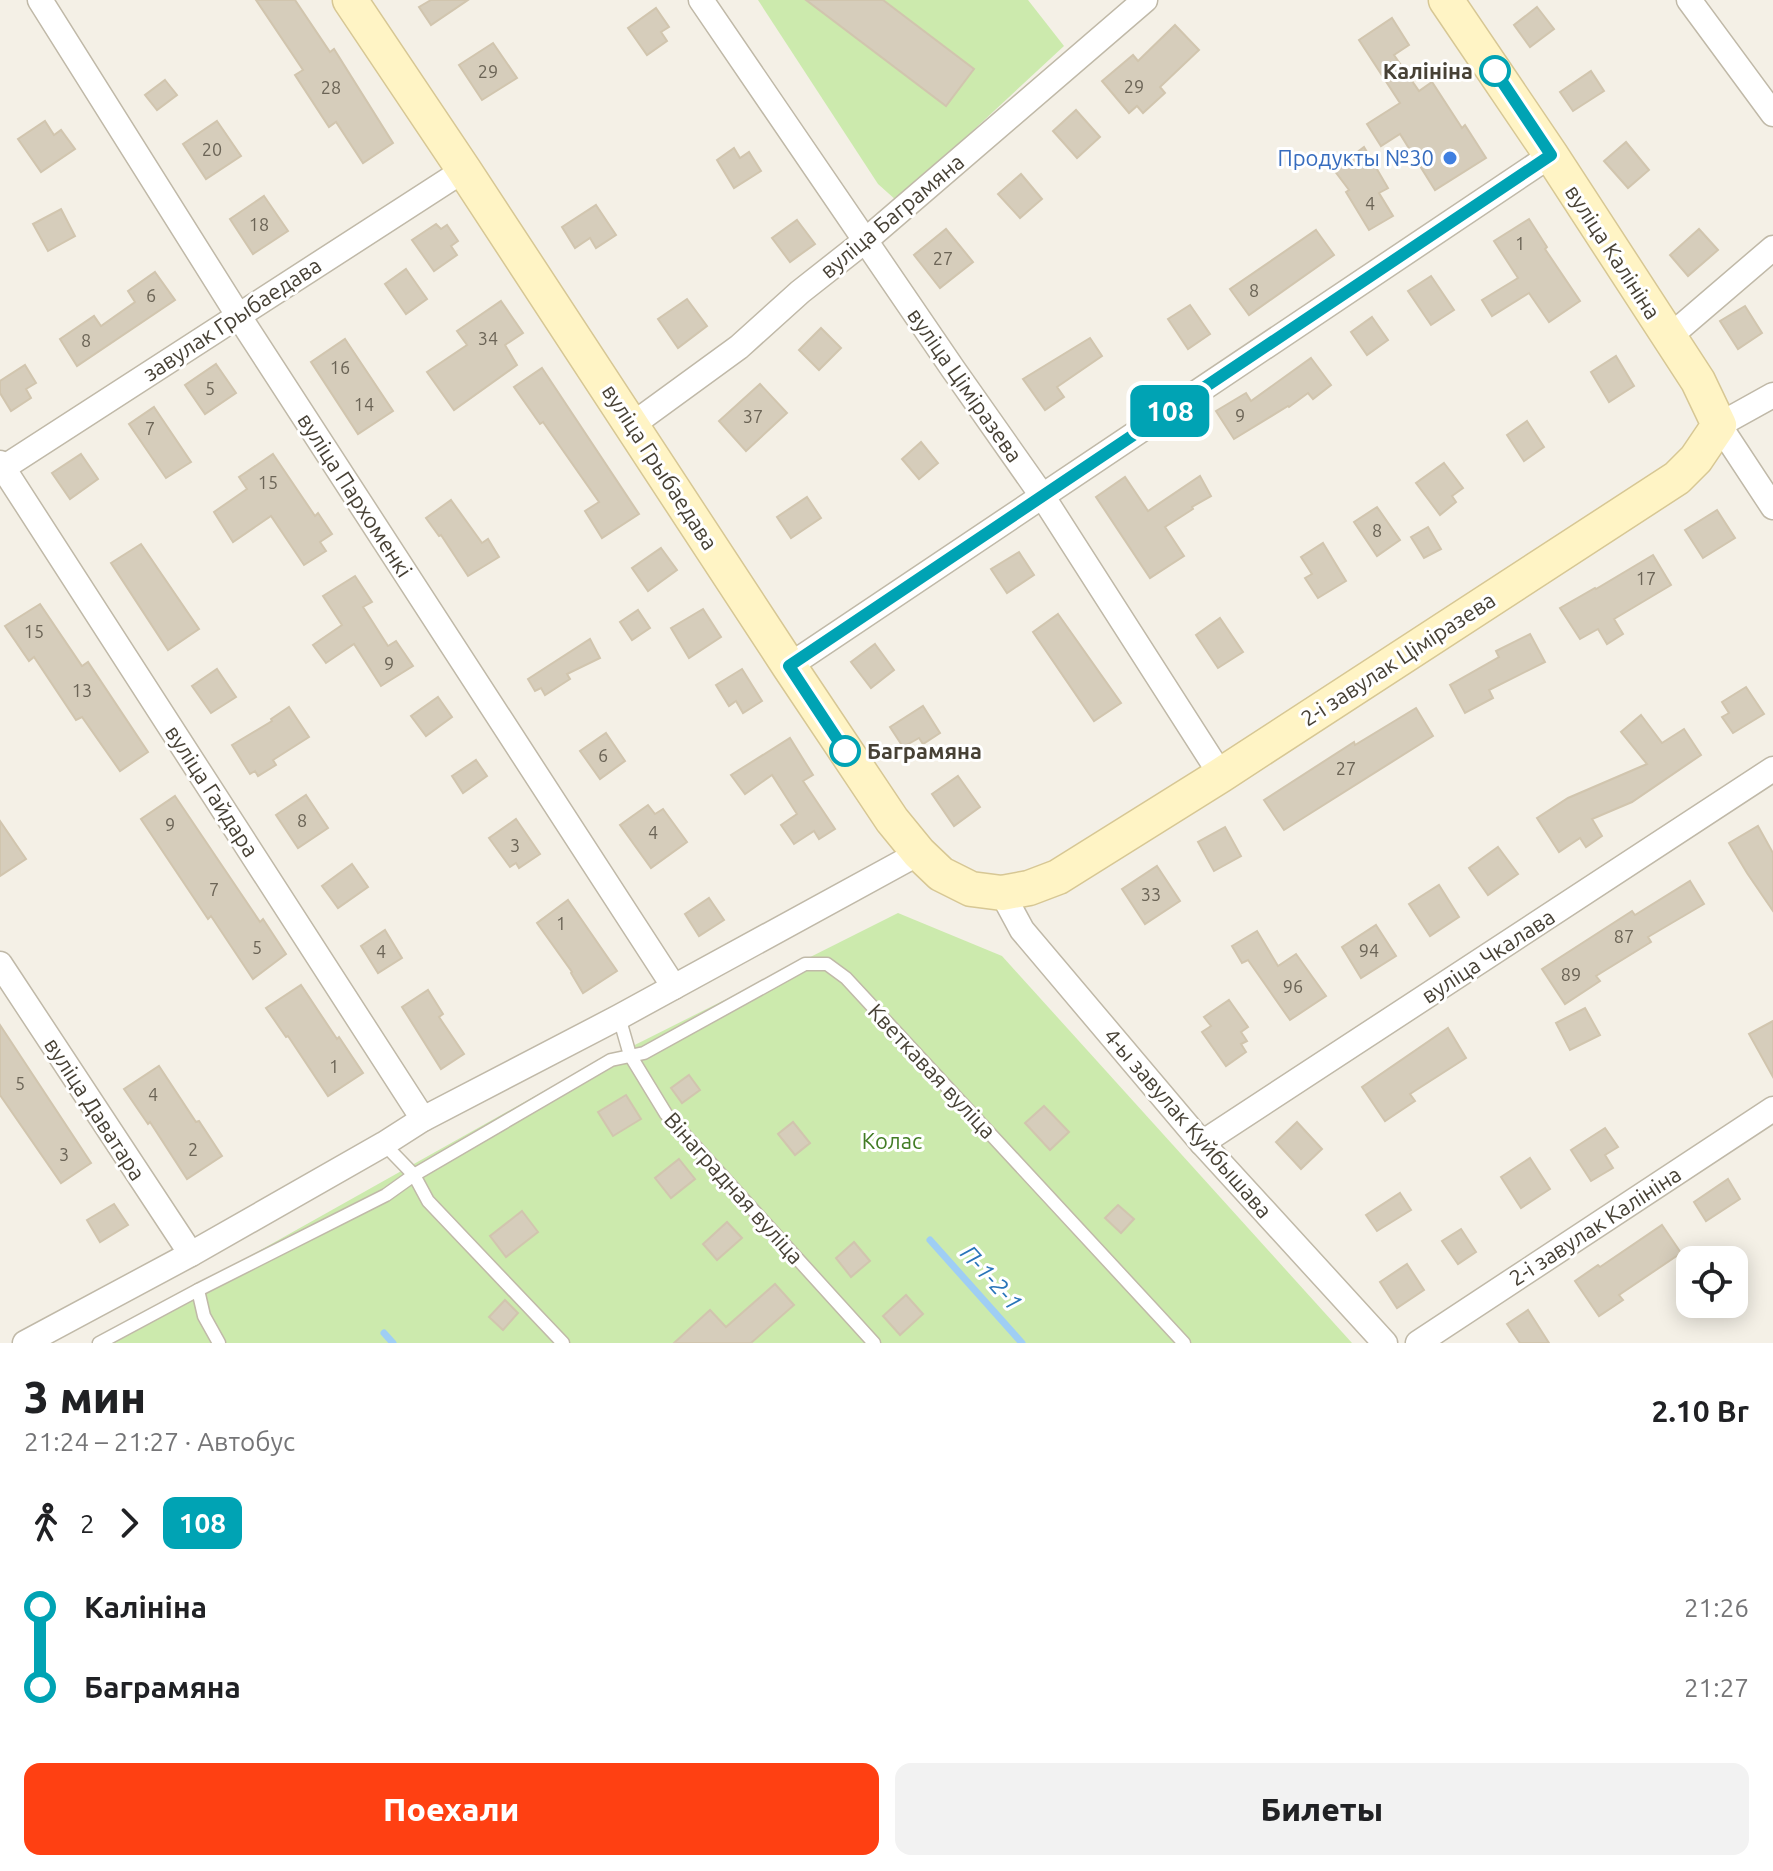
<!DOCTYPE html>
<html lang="ru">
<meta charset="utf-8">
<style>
body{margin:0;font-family:Ubuntu,sans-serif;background:#f2f2f2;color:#202124;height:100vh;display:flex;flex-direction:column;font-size:30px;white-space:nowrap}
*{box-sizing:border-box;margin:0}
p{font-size:26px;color:#757577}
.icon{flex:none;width:44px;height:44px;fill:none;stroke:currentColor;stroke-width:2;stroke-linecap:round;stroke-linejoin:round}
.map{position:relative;height:1343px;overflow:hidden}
.sheet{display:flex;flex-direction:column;background:#fff;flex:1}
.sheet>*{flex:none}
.badge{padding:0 16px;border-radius:12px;font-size:28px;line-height:52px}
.fabs{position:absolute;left:1676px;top:1246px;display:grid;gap:16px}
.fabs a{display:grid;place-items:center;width:72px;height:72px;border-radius:16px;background:#fff;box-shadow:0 4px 20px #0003;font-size:40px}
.map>.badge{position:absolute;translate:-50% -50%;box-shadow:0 0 0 4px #fff}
.legs{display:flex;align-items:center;gap:12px;height:88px;padding:0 24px;font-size:26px}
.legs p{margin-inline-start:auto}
.overview{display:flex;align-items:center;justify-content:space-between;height:136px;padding:0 24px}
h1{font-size:44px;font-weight:800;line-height:60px}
.action{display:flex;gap:16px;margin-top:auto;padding:16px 24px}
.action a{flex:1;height:92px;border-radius:16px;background:#ff4012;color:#fff;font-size:32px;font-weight:800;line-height:92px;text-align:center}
.action a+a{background:#f2f2f2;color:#202124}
ul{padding:0 24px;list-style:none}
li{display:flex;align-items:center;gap:28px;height:80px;font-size:30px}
li i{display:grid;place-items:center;width:12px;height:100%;margin:0 10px;background:currentColor}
li i::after{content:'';width:20px;height:20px;margin:-10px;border:6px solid;border-radius:50%;background:#fff}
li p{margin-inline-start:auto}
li:first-child i{background:linear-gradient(#0000 50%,currentColor 0)}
li:last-child i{background:linear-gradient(currentColor 50%,#0000 0)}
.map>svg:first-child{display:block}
.green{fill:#cceaad}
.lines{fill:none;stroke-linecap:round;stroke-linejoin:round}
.stream{stroke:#9fcef4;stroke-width:7}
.building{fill:#d6cdbb;stroke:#d1c5ae;stroke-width:2}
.lane-casing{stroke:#c0b9a8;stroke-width:15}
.street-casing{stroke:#c0b9a8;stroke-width:27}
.secondary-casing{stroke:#d7c794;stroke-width:37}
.lane{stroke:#fff;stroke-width:12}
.street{stroke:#fff;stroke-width:24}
.secondary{stroke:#fff4c5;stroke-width:34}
.line-1-casing{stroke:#fff;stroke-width:18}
.line-1{stroke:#00a3b4;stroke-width:12}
.stop-1-dot{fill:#fff;stroke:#00a3b4;stroke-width:4}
.shop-dot{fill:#3f7fe0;stroke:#fff;stroke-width:3}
.labels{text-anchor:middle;stroke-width:6;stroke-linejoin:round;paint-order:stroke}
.number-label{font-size:18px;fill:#6b6456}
.stop-label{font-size:22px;font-weight:bold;fill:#474135;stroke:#fff;text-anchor:end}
.shop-label{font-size:22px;fill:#366cbe;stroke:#fff;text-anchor:end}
.street-label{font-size:22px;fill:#474135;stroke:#fff}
.park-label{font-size:22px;fill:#427c25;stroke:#fff}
.water-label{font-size:24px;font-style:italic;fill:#2975b9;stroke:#fff}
</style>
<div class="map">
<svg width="1773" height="1343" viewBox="0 0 1773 1343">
<rect width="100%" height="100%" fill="#f4f0e6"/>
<g class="green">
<polygon points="758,0 1028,0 1064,46 897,201 878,184"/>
<polygon points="898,913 1002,956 1352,1343 95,1343 551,1087"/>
</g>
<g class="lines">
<g class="stream">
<polyline points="930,1240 1022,1343"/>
<polyline points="384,1333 393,1343"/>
</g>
</g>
<g class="building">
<polygon points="256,0 295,0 330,52 334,49 393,143 363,163 336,122 329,127 295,75 303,70"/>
<polygon points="431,0 468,0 431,25 419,7"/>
<polygon points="806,0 883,0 974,69 946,106"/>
<polygon points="1537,7 1554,29 1530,47 1514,25"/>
<polygon points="656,8 669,27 661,32 667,41 647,55 628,28"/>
<polygon points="1392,18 1409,45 1394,55 1419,91 1432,82 1462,128 1465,125 1486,158 1435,190 1400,134 1381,146 1367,124 1400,103 1359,40"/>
<polygon points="1175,25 1199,50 1160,87 1165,93 1143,113 1137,106 1129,113 1102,81 1133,55 1138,61"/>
<polygon points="493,43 517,78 482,100 459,65"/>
<polygon points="1591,71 1604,91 1573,111 1560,92"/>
<polygon points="165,80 177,95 157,110 145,95"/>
<polygon points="1076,110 1100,137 1077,158 1053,131"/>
<polygon points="45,121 54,135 61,130 75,149 41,172 18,139"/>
<polygon points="217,121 241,156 206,179 183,144"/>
<polygon points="1626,142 1649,170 1628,188 1604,161"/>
<polygon points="1364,147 1388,188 1379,193 1393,216 1369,230 1346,192 1349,190 1334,170"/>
<polygon points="734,148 740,158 749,152 761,171 734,188 717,160"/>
<polygon points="1021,174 1042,199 1020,218 998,194"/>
<polygon points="264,196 288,231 253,254 230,219"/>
<polygon points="596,205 616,235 596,248 590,238 575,248 562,227"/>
<polygon points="61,209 75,236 48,251 33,224"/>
<polygon points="1529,219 1547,247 1545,249 1580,301 1549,322 1529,293 1492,316 1482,300 1518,278 1494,241"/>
<polygon points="797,220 815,244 790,262 772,238"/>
<polygon points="436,224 441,229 447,225 458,241 451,246 457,255 434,271 412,240"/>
<polygon points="946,229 973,262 940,288 914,255"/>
<polygon points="1699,229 1718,250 1688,276 1670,255"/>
<polygon points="1316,230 1334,255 1249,315 1230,289"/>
<polygon points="406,269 427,299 406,314 385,284"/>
<polygon points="155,272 175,300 77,366 60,339 94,316 101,326 135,302 128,291"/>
<polygon points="1431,276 1454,310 1431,325 1408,291"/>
<polygon points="687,299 707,326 678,348 658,319"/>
<polygon points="501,301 523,333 505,345 517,365 454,410 427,372 467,345 457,331"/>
<polygon points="1190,305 1210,334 1188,349 1168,319"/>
<polygon points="1745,306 1762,333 1738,349 1720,321"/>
<polygon points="1372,317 1388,340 1367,355 1351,332"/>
<polygon points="821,328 841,348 819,370 799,350"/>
<polygon points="1090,338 1102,356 1057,387 1064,397 1045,410 1023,379"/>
<polygon points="345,339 393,411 358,434 311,362"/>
<polygon points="1616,356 1634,386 1609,402 1591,372"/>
<polygon points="1311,358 1331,385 1313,399 1308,393 1289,407 1288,406 1234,439 1216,411 1246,393 1251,401"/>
<polygon points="216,364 236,393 205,414 185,385"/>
<polygon points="25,365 36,383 26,389 31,398 11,411 0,393 0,381"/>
<polygon points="542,368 639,514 602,538 585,511 599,502 543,422 540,424 514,387"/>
<polygon points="760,384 787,413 746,451 719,421"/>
<polygon points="154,407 191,462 166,478 129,424"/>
<polygon points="1527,421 1544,447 1524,461 1507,435"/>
<polygon points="921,442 938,463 919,479 902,459"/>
<polygon points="81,454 98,479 70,499 52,473"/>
<polygon points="273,454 315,516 318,513 332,534 320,542 326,551 304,565 271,516 233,542 214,512 247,489 239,477"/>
<polygon points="1444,463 1463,488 1452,496 1456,502 1440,515 1416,483"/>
<polygon points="1200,476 1211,496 1192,507 1193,509 1165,527 1184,556 1150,578 1096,497 1125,477 1148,511"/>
<polygon points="807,497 821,518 791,538 777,517"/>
<polygon points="451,500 482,543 488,539 499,557 468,576 441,535 439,536 426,518"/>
<polygon points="1377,507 1400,540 1377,556 1354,522"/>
<polygon points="1717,510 1735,538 1703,558 1685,530"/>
<polygon points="1428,527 1441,549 1424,558 1411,537"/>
<polygon points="1323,543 1346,581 1318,598 1305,578 1312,574 1301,557"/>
<polygon points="141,544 199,629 168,650 111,563"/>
<polygon points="661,548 677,570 648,591 632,568"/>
<polygon points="1019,552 1034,575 1007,593 991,569"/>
<polygon points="1653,555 1671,585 1614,619 1623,634 1607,644 1598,629 1580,639 1560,608 1595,588 1596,589"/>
<polygon points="355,576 372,602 363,607 388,646 396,641 413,666 381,686 354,644 326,663 313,645 342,625 323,596"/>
<polygon points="40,604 82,666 88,662 148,752 120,771 82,717 76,720 34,657 29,661 5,626"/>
<polygon points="703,609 721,637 689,658 671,628"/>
<polygon points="638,610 650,628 632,640 620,622"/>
<polygon points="1058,614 1121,703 1094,721 1033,632"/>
<polygon points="1220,618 1243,652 1218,668 1196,635"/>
<polygon points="1530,634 1545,662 1489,690 1493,698 1465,713 1450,685 1499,657 1496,651"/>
<polygon points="590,639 600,658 567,674 570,679 545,695 541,688 535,691 528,679"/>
<polygon points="875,644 894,670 871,688 851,662"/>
<polygon points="217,669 236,697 211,713 192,686"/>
<polygon points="742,669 762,701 743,713 736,701 729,706 716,685"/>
<polygon points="1746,687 1764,714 1733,733 1722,717 1729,713 1722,702"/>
<polygon points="438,697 452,717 426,736 411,716"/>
<polygon points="923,706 940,733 923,744 919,738 903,747 890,727"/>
<polygon points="289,707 309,737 273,760 276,765 258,776 255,771 250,774 232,745 272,721 271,719"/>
<polygon points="1416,708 1433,736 1284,830 1264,800 1354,742 1355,745"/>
<polygon points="1641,715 1662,743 1684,729 1701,755 1632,802 1592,819 1602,836 1586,847 1580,838 1559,852 1537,818 1568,798 1647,764 1621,732"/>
<polygon points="606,733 625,761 600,779 580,751"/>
<polygon points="790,738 813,775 803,781 835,829 819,839 814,831 794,844 781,825 797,814 772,775 745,794 731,775"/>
<polygon points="476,760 487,776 463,793 452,776"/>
<polygon points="958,776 980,807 954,826 932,794"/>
<polygon points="306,795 328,828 298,848 276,815"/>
<polygon points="175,796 260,922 263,919 286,954 253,979 211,916 208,919 141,819"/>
<polygon points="648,805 655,814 663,809 687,842 651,868 620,825"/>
<polygon points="516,819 540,854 519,868 516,863 510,867 489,838"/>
<polygon points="0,821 26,859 0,876"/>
<polygon points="1758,826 1773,853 1773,911 1747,873 1729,843"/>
<polygon points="1225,827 1241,856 1214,871 1198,842"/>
<polygon points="1498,847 1518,874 1488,895 1469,868"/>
<polygon points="352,864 368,887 338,908 322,886"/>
<polygon points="1157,866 1180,901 1145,924 1122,889"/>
<polygon points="1690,881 1704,904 1648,937 1651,942 1596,976 1600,981 1565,1004 1542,969 1632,911 1635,915"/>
<polygon points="1439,885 1459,917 1430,936 1409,904"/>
<polygon points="709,898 724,920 699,936 685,914"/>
<polygon points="568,900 617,971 583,993 571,973 572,972 537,923"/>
<polygon points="1376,925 1396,956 1361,978 1342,947"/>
<polygon points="385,930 402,958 378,973 361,946"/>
<polygon points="1257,931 1278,966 1296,954 1326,996 1290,1020 1248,960 1242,963 1232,946"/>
<polygon points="301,985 337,1039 339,1037 363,1073 328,1096 288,1036 286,1037 266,1008"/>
<polygon points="428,990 443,1014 439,1017 464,1054 441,1069 402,1007"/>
<polygon points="1229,1000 1248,1027 1241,1032 1247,1041 1241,1044 1246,1052 1226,1066 1202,1032 1211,1026 1204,1017"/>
<polygon points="1585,1008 1600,1035 1570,1050 1556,1023"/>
<polygon points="1773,1021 1773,1077 1749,1034"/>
<polygon points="0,1025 91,1163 61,1183 0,1095"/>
<polygon points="1448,1028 1466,1058 1410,1094 1415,1101 1385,1121 1362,1087"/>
<polygon points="159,1066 196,1122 199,1121 222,1156 187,1179 150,1122 148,1124 124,1089"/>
<polygon points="689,1075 700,1090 682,1103 671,1088"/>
<polygon points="626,1095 641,1119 613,1136 598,1112"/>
<polygon points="1044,1106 1069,1132 1050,1150 1025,1123"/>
<polygon points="793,1122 810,1143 795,1155 778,1134"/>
<polygon points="1297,1122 1322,1149 1301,1169 1276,1142"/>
<polygon points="1605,1128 1618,1147 1605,1155 1613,1168 1591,1181 1571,1150"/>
<polygon points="1530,1158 1550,1189 1521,1208 1501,1177"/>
<polygon points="679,1159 695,1179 671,1198 655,1178"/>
<polygon points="1728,1179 1740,1199 1706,1221 1694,1202"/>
<polygon points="1400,1193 1411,1210 1377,1231 1366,1215"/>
<polygon points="114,1204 128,1225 100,1242 87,1220"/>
<polygon points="1118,1205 1134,1219 1121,1233 1105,1218"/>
<polygon points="522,1211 538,1232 506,1257 490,1236"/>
<polygon points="727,1222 742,1238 717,1260 703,1244"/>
<polygon points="1662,1225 1681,1253 1619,1295 1623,1300 1599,1316 1575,1281 1598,1265 1600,1267"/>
<polygon points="1461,1229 1476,1252 1458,1264 1442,1241"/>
<polygon points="854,1242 870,1261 851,1277 836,1258"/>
<polygon points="1407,1264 1424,1290 1397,1308 1380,1282"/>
<polygon points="775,1284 794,1305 751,1343 674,1343 710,1310 726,1327"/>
<polygon points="906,1295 923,1314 900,1335 883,1316"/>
<polygon points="505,1300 518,1313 503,1330 489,1317"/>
<polygon points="1528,1310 1549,1343 1520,1343 1507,1324"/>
</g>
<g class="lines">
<g class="lane-casing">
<g id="lane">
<polyline points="619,1017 630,1055 666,1114 874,1343"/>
<polyline points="384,1144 414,1175 428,1201 563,1343"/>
<polyline points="198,1290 204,1316 219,1343"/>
<polyline points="99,1343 198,1290 386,1195 414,1175 611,1060 644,1053 805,964 827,964 846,978 1184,1343"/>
</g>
</g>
<g class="street-casing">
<g id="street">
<polyline points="40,0 238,315 674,987"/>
<polyline points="701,0 953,369 1043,497 1221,775"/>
<polyline points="1689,0 1773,114"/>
<polyline points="1668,338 1773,248"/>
<polyline points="1773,395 1719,425 1773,507"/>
<polyline points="632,425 739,347 800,292 866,240 1145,0"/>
<polyline points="0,463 423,1119"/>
<polyline points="0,470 464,170"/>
<polyline points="789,666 1551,155"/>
<polyline points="1002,893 1022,930 1202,1143 1385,1343"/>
<polyline points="0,964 191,1254"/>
<polyline points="1202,1143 1773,769"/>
<polyline points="25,1343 191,1254 384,1144 423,1119 619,1017 919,853"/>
<polyline points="1418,1343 1773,1109"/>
</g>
</g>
<g class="secondary-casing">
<polyline id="secondary" points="350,0 464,170 789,666 892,820 919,853 941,874 971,889 1002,893 1029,888 1058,877 1221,775 1677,478 1696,459 1719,425 1698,381 1551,155 1446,0"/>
</g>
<use href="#lane" class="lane"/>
<use href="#street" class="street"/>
<use href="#secondary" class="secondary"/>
</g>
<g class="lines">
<g class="line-1-casing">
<polyline id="line-1" points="845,751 789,666 1551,155 1495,71"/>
</g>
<use href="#line-1" class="line-1"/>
</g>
<g class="stop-1-dot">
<circle cx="1495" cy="71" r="14"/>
<circle cx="845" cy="751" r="14"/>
</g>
<circle class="shop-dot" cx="1450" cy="158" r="8"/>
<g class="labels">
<g class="number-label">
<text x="488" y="78">29</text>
<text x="1134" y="93">29</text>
<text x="331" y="94">28</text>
<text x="212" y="156">20</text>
<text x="1370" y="210">4</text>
<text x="259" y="231">18</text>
<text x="1520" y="250">1</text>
<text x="943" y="265">27</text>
<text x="1254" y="297">8</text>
<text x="151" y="302">6</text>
<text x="488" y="345">34</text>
<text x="86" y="347">8</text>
<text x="340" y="374">16</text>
<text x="210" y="395">5</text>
<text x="364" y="411">14</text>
<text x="1240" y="422">9</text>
<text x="753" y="423">37</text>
<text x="150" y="435">7</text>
<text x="268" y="489">15</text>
<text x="1377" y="537">8</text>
<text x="1646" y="585">17</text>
<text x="34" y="638">15</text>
<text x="389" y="670">9</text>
<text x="82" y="697">13</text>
<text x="603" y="762">6</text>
<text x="1346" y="775">27</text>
<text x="302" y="827">8</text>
<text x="170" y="831">9</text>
<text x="653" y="839">4</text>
<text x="515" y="852">3</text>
<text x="214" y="896">7</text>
<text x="1151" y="901">33</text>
<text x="561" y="930">1</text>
<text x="1624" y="943">87</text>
<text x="257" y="954">5</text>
<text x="1369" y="957">94</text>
<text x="381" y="958">4</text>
<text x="1571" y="981">89</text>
<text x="1293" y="993">96</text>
<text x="334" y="1073">1</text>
<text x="20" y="1090">5</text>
<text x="153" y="1101">4</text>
<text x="193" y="1156">2</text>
<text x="64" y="1161">3</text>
</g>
<g class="stop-label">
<text x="1473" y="79">Калініна</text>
<text x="867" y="759" text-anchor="start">Баграмяна</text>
</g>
<g class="shop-label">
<text x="1434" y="166">Продукты №30</text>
</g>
<g class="street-label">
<text transform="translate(892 216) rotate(-40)" y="8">вуліца Баграмяна</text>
<text transform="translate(1613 252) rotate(57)" y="8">вуліца Калініна</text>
<text transform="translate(232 319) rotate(-33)" y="8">завулак Грыбаедава</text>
<text transform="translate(965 385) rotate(55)" y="8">вуліца Ціміразева</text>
<text transform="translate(660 467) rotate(57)" y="8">вуліца Грыбаедава</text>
<text transform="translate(355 495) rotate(57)" y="8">вуліца Пархоменкі</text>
<text transform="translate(1398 659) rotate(-33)" y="8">2-і завулак Ціміразева</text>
<text transform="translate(212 791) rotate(57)" y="8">вуліца Гайдара</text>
<text transform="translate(1488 956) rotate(-33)" y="8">вуліца Чкалава</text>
<text transform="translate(932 1071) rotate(47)" y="8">Кветкавая вуліца</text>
<text transform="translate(95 1109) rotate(57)" y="8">вуліца Даватара</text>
<text transform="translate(1188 1123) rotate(49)" y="8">4-ы завулак Куйбышава</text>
<text transform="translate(734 1188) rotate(48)" y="8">Вінаградная вуліца</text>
<text transform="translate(1595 1226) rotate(-33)" y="8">2-і завулак Калініна</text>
</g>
<g class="park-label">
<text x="892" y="1149">Колас</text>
</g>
<g class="water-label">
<text transform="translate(991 1278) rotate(48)" y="8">П-1-2-1</text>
</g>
</g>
</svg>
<div class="fabs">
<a><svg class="icon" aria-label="locate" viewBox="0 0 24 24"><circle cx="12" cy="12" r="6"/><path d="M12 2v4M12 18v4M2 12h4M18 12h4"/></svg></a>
</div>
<b class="badge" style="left:1170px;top:411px;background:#00a3b4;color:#fff">108</b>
</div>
<section class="sheet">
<div class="overview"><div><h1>3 мин</h1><p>21:24 – 21:27 · Автобус</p></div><b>2.10 Br</b></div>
<div class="legs"><svg class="icon" aria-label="walk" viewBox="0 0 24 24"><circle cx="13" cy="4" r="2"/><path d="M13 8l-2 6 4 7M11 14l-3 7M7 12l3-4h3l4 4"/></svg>2<svg class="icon" aria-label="forward" viewBox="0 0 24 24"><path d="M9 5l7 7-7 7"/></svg><b class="badge" style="background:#00a3b4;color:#fff">108</b></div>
<ul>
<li><i style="color:#00a3b4"></i><b>Калініна</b><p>21:26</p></li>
<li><i style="color:#00a3b4"></i><b>Баграмяна</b><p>21:27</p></li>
</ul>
<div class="action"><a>Поехали</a><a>Билеты</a></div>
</section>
